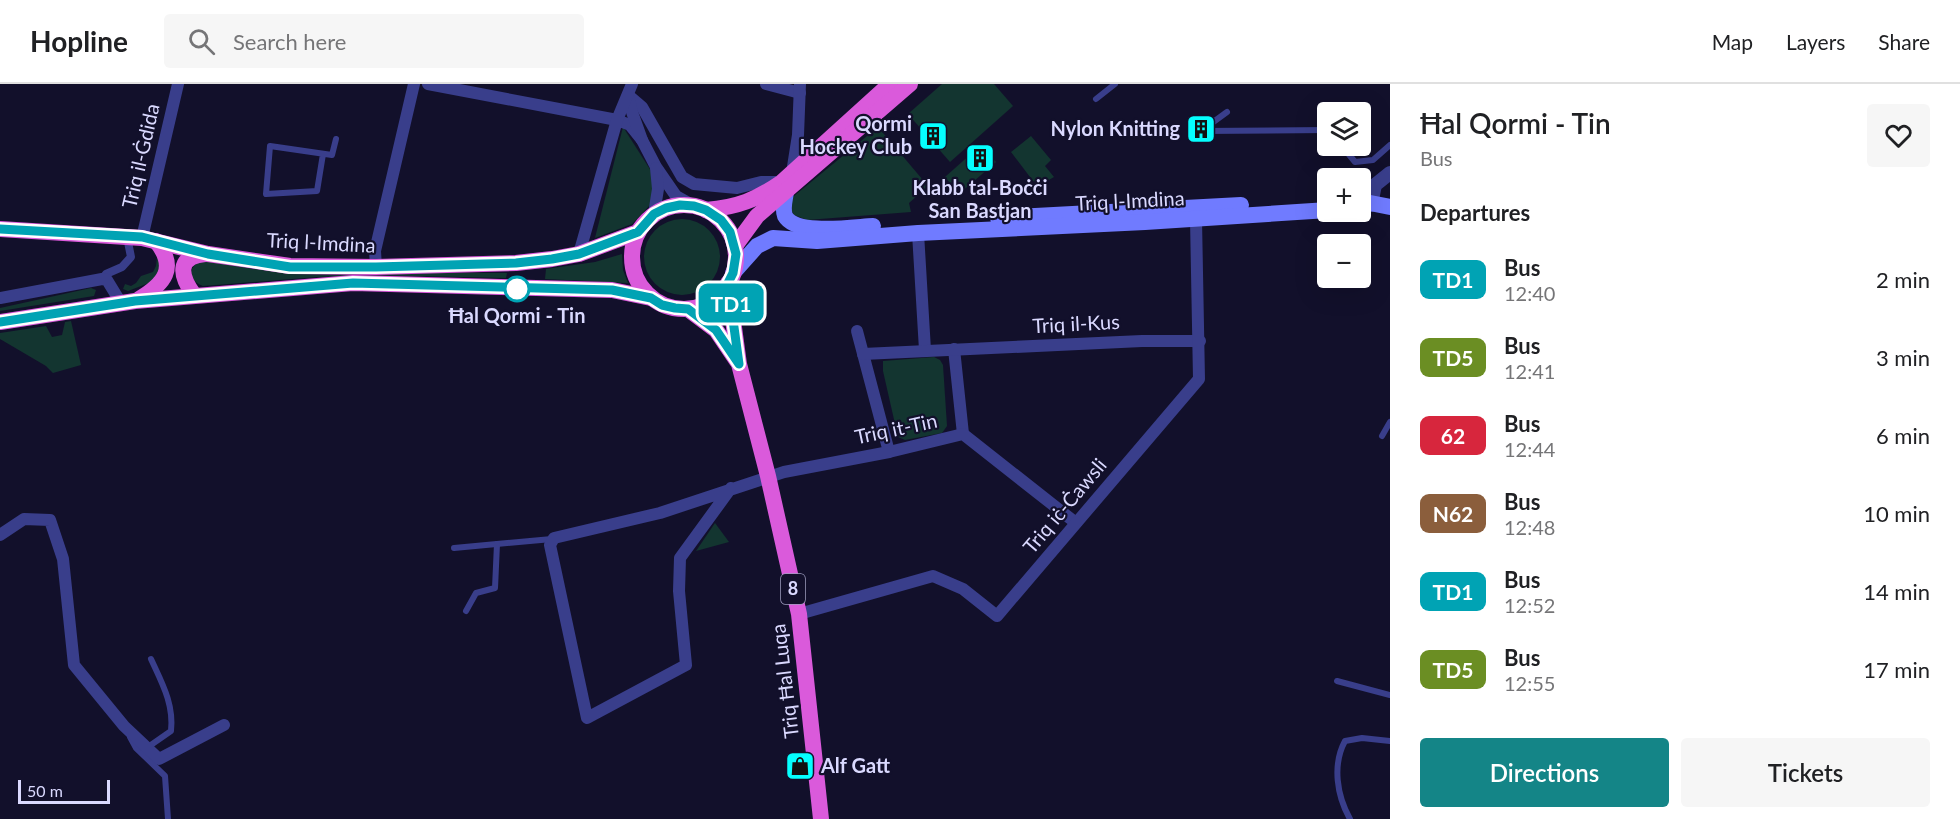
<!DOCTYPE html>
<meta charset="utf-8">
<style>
body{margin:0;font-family:Lato,sans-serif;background:#f6f6f6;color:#202124;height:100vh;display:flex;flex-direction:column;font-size:22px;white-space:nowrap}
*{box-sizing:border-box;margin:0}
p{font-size:20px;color:#757577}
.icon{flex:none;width:33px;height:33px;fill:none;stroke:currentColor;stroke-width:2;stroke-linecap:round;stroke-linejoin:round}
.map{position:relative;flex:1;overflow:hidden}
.panel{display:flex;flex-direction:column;background:#fff;width:570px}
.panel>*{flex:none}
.badge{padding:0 12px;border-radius:9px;font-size:21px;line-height:39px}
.tools{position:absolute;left:1317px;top:18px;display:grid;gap:12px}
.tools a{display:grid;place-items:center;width:54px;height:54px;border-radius:6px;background:#fff;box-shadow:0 6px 24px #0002;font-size:30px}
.scale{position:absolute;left:18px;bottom:15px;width:92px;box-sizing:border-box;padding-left:6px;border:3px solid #dad9ff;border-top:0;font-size:16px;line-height:21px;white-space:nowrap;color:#dad9ff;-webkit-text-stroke:4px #12102b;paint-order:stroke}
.map>.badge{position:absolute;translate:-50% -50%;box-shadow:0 0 0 3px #fff}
h2{padding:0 30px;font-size:22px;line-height:54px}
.round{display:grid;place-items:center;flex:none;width:63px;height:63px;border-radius:6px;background:#f6f6f6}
.headline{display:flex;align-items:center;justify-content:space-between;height:102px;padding:0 30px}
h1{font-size:28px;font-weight:600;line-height:45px}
.button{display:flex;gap:12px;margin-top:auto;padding:12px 30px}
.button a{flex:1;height:69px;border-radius:6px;background:#148587;color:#fff;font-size:24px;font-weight:600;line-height:69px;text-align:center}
.button a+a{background:#f6f6f6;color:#202124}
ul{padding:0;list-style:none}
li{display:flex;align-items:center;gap:18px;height:78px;padding:0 30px}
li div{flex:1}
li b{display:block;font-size:22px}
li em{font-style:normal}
li .badge{min-width:66px;font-weight:700;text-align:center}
header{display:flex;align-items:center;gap:36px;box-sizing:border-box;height:84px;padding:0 30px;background:#fff;border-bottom:2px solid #e0e0e0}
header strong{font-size:28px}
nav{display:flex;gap:33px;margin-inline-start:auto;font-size:21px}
.search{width:420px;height:54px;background:#f6f6f6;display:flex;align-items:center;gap:15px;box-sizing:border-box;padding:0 21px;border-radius:6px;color:#757577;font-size:22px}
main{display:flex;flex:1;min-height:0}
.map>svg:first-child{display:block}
.green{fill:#133530}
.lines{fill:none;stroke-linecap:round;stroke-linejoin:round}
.service{stroke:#393e8b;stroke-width:6}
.pedestrian{stroke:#393e8b;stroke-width:8}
.minor{stroke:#393e8b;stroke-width:12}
.tertiary{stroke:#393e8b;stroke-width:14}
.secondary{stroke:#707bff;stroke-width:16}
.trunk{stroke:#da5adb;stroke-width:16}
.line-casing{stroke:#fff;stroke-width:14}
.line{stroke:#00a3b4;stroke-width:9}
.stop-dot{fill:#fff;stroke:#00a3b4;stroke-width:3}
.labels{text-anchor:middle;stroke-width:4.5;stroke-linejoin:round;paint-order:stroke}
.shield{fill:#12102b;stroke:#9e9dbf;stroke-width:1.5}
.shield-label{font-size:18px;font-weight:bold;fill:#dad9ff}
.poi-label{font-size:20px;font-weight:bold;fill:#dad9ff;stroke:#12102b;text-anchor:end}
.street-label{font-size:20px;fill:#dad9ff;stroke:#12102b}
.stop-label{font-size:20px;font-weight:bold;fill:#dad9ff;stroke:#12102b}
</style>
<header>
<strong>Hopline</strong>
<div class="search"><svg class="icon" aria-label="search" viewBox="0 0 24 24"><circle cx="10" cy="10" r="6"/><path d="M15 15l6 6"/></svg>Search here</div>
<nav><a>Map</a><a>Layers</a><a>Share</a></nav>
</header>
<main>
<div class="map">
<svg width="1390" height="735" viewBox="0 0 1390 735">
<rect width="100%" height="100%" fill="#12102b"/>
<g class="green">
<polygon points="942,0 994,0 1013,22 950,78 908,30"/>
<polygon points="623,43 653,90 654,105 650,121 632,140 595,154"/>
<polygon points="878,43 928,102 909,119 911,128 807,136 794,131 789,122 794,112"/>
<polygon points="1031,52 1051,76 1045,82 1054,93 1042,100 1033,97 1011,68"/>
<polygon points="981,61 996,78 959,110 945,93"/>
<circle cx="682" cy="173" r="38"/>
<polygon points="158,165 162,189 149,199 128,207 123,205 125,200 131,202 136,199 141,192 153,188 156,182"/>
<polygon points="622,170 623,186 628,199 545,195 546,185 595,178"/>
<path d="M210,175l39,9 60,5h198l-1,5 -141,-3 -48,2 -114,9c-9,-3 -17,-13 -8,-21 3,-3 11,-4 15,-6z"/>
<polygon points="91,204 96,206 94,212 0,227 0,224"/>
<polygon points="71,237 81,281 53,289 46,282 0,255 0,249 46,242 52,253 62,251 65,238"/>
<polygon points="934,273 940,276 943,281 947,342 942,349 905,356 898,353 883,287 883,277"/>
<polygon points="715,439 729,458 696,467"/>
</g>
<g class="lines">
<g class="service">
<polyline points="1096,15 1115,0"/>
<polyline points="1227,28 1201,47 1328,46"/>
<polyline points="1342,62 1355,78 1373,76 1390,61"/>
<polyline points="323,70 317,107 266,110 270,62 332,71 336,55"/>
<polyline points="1382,352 1390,338"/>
<polyline points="454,464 552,455"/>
<polyline points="466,527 476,509 495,504 497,460"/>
<polyline points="1337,597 1390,611"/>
<polyline points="130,653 136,664 165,692 168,735"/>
<path d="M148,663l23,-16c3,-27 -9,-48 -20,-72"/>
<path d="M1350,735c-13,-23 -18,-54 -5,-78l17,-3 28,3"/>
</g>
<polyline class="pedestrian" points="102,195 106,190 122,183 131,173 127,153"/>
<g class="minor">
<polyline points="428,0 617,36 630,41 642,56"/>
<polyline points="766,0 800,9"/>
<polyline points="628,11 642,23 682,93 694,100 737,104 761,98 782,98"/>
<polyline points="628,11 632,28 642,56 656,83 676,112 694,122"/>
<polyline points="792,89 798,51 800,0"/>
<polyline points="654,130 658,105 656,84"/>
<polyline points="918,149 925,266"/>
<polyline points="142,154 178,0"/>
<polyline points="579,170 617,36 632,0"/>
<polyline points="376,183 375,167 414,0"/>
<polyline points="0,214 102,195 107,196 121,219"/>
<polyline points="857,247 889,368"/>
<polyline points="954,265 963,350"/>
<polyline points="863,270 1142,257 1200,257"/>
<polyline points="731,404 680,474 679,507 686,581 587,634 550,461 554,454 660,429 784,388 889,368 963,350 1076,439"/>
<polyline points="0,451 24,435 50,436 63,475 74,581 124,642 159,675 224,641"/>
<polyline points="799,530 933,492 963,505 997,532 1199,295 1196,135"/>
</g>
<polyline class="tertiary" points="1371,121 1375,101 1390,89"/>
<g class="secondary">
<path d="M786,108c-1,8 -4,16 -1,24 11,20 68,11 88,10"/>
<polyline points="1360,117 1390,123"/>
<polyline points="998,134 1241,121"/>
<polyline points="733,189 757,162 773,154 817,157 918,149 1145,138 1328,126"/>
</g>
<g class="trunk">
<circle cx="684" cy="173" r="52"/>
<path d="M706,126c32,-3 50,-10 76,-28l108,-98"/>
<polyline points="0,145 142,154 208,170 290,182 376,183 516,179 552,175 579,170 638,148"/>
<polyline points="735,162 757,132 910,0"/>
<polyline points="728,199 739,280 768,392 799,530 821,735"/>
<path d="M194,211c-14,-19 -18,-38 11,-41"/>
<path d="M139,215c25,-15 39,-31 17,-58"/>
<polyline points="688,225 716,246 737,277"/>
<polyline points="0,238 135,217 353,199 612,206 651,214"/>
</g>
</g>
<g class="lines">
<g class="line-casing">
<polyline id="line" points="0,145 142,153 208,170 290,183 376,183 516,179 552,175 579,170 638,148 654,130 666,124 680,121 694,122 706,126 721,136 730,148 736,170 733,189 728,199 739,280 716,246 688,225 675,224 662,221 651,214 612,206 353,199 135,217 0,238"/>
</g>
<use href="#line" class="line"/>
</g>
<defs>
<g id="building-square" transform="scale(1.5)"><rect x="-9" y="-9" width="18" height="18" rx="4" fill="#05ffff" stroke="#12102b"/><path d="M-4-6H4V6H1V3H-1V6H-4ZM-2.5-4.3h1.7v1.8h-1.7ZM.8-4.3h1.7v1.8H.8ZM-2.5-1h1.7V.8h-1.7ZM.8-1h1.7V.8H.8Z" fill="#111"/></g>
<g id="shop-square" transform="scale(1.5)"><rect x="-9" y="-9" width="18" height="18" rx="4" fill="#05ffff" stroke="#12102b"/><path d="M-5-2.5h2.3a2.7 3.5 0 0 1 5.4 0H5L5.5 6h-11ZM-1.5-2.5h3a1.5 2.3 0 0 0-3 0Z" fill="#111"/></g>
</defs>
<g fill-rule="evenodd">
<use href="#building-square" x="1201" y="45"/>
<use href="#building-square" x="933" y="52"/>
<use href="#building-square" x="980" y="74"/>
<use href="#shop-square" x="800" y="682"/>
</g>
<circle class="stop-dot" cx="517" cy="205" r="12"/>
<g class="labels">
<rect class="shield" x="781" y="490" width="24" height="30" rx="4.5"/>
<g class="shield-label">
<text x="793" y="511">8</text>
</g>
<g class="poi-label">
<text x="912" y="47">Qormi<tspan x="912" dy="23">Hockey Club</tspan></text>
<text x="1180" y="52">Nylon Knitting</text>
<text x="980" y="111" text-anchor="middle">Klabb tal-Boċċi<tspan x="980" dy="23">San Bastjan</tspan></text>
<text x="821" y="689" text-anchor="start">Alf Gatt</text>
</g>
<g class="street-label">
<text transform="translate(141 72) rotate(-77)" y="7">Triq il-Ġdida</text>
<text transform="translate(1130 117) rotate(-3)" y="7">Triq l-Imdina</text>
<text transform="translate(321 159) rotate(3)" y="7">Triq l-Imdina</text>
<text transform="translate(1076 240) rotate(-3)" y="7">Triq il-Kus</text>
<text transform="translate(896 345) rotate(-12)" y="7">Triq it-Tin</text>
<text transform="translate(1065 422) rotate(-50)" y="7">Triq iċ-Ċawsli</text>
<text transform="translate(785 597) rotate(-97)" y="7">Triq Ħal Luqa</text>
</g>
<g class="stop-label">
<text x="517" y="239">Ħal Qormi - Tin</text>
</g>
</g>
</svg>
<div class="tools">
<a><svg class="icon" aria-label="layers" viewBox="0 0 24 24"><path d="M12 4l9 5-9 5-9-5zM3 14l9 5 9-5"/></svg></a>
<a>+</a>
<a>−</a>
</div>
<div class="scale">50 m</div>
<b class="badge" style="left:731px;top:219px;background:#00a3b4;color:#fff">TD1</b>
</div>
<section class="panel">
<div class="headline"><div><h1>Ħal Qormi - Tin</h1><p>Bus</p></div><a class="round"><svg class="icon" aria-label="heart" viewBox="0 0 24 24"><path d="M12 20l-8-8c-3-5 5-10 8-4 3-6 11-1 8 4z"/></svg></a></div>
<h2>Departures</h2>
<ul>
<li><span class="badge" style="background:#00a3b4;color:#fff">TD1</span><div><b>Bus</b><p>12:40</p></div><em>2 min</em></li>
<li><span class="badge" style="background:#6b8e23;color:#fff">TD5</span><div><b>Bus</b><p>12:41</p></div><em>3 min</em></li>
<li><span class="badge" style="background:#d7263d;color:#fff">62</span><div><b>Bus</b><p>12:44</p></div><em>6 min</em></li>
<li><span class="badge" style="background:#8b5e3c;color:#fff">N62</span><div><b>Bus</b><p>12:48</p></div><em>10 min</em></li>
<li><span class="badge" style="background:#00a3b4;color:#fff">TD1</span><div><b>Bus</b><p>12:52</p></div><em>14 min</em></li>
<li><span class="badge" style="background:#6b8e23;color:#fff">TD5</span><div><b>Bus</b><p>12:55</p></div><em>17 min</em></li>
</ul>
<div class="button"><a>Directions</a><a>Tickets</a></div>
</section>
</main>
